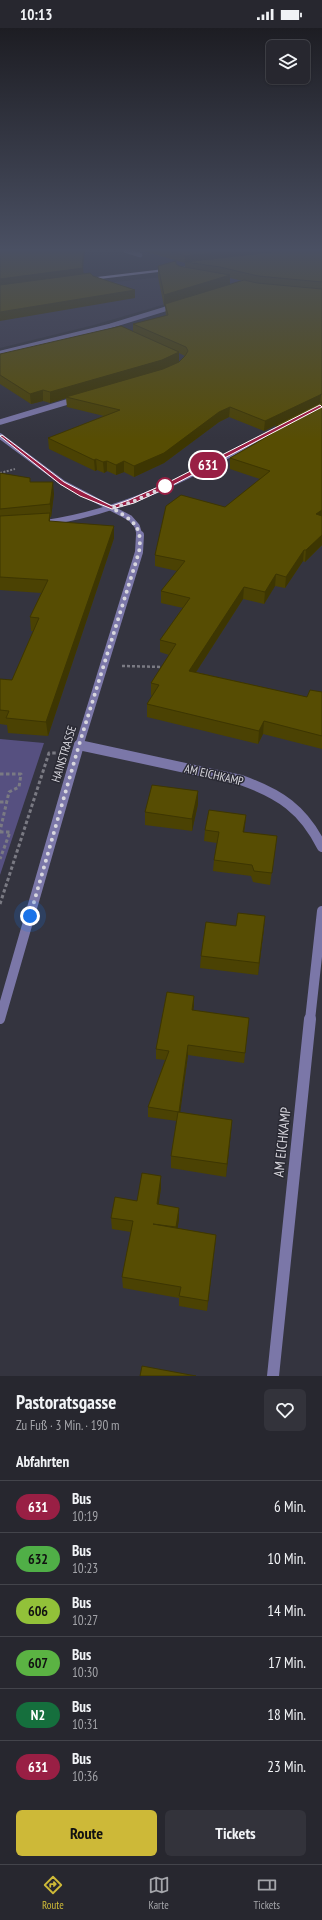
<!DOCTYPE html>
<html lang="de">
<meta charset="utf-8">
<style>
body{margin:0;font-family:"PT Sans Narrow",sans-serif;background:#33333b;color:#f1f3f6;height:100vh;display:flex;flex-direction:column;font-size:15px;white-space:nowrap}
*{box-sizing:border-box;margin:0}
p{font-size:13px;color:#a4a5aa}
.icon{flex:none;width:22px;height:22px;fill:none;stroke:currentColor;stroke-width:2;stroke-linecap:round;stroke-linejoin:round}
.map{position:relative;height:1348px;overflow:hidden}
.details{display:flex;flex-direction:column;background:#27272f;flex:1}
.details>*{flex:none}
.badge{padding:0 8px;border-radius:13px;font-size:14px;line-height:26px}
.buttons{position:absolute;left:266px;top:12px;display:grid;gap:8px}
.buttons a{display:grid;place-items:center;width:44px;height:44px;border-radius:6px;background:#27272f;box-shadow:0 1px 3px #0004,0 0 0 1px #43444b;font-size:20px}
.you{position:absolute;width:20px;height:20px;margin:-10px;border:3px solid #fff;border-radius:50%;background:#1a73e8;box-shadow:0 0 0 6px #1a73e833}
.map>.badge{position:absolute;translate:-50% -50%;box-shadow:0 0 0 2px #fff}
h2{padding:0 16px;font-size:15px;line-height:36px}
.round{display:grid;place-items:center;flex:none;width:42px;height:42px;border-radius:6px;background:#33333b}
.headline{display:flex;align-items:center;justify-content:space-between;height:68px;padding:0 16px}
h1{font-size:19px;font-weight:800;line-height:30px}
.action{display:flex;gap:8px;margin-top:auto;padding:8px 16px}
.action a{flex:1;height:46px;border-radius:6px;background:#cdb938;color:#111;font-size:16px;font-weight:800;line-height:46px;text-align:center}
.action a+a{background:#33333b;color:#f1f3f6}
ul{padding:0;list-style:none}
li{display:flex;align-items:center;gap:12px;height:52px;padding:0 16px;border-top:1px solid #43444b}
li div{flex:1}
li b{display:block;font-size:15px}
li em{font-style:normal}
li .badge{min-width:44px;font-weight:700;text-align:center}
.status{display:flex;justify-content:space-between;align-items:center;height:28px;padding:0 20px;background:#27272f;direction:ltr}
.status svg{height:11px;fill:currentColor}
.dock{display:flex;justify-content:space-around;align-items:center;height:56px;border-top:1px solid #43444b;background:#27272f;font-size:11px;color:#a4a5aa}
.dock a{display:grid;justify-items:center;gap:2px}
.dock .on{color:#cdb938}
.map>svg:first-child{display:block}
.built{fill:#3d3b4c}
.green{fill:#565080}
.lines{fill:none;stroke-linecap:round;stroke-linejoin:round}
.path-far2{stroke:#7a7a83;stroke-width:2;stroke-dasharray:2 1.5;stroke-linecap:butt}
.path-far1{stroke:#7a7a83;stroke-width:2.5;stroke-dasharray:3 2;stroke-linecap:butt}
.path{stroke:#7a7a83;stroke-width:3;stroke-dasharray:3.5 2.5;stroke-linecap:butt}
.street-far4{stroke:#7b77a8;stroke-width:4.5}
.street-far3{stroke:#7b77a8;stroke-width:5.5}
.street-far2{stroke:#7b77a8;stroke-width:8}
.street-far1{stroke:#7b77a8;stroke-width:10}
.street{stroke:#7b77a8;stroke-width:12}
.primary{fill:#c3bdfa;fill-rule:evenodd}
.wall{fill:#4b4203;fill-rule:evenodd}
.shaded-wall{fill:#3d3602}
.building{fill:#574d03;stroke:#3d3602}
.line{fill:#991f44;stroke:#fff}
.walk{stroke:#d8d7de;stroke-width:4;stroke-dasharray:0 7.2}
.stop-dot{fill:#fff;stroke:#991f44;stroke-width:2}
.labels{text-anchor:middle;stroke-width:3;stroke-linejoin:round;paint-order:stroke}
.street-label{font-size:12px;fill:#d8d7de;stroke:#2a2a34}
.near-street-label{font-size:14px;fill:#d8d7de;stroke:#2a2a34}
</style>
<div class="status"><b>10:13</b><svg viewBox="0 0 49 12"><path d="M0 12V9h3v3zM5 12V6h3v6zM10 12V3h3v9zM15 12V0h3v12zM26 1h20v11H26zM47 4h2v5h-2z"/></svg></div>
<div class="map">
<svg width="322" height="1348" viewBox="0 0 322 1348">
<rect width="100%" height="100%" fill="#34343f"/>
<polygon class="built" points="219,243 244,253 94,297 0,320 0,269 39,262"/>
<polygon class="green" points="0,711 44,715 0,847"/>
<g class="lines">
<polyline class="path-far2" points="0,445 15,441"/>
<polyline class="path-far1" points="122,638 165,639"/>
<g class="path">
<polyline points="0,746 21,746 19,759 9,764 0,803"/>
<polyline points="0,774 7,774"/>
<polyline points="0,804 10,804 0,831"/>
<polyline points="0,876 49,725 57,725"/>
</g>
<g class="street-far4">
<polyline points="124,222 140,227"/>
<polyline points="0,325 110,298 175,278"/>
</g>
<g class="street-far3">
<polyline points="0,394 77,371"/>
<polyline points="0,408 63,455 130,490 137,498 140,508"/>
<path d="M44,495c91,-13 160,-55 240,-97"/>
</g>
<g class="street-far2">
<polyline points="79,717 84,718"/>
<polyline points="79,718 139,524 140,507"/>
</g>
<g class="street-far1">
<path d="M79,717l162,35c39,14 62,29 81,67"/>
<polyline points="0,991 79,717"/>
<polyline points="310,992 322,883"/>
</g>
<polyline class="street" points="273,1348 310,991"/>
<polygon class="primary" points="198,237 200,239 83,253 80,251"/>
</g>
<g class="wall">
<path d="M140,222h182v295l-17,17 -2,-1 -18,27 -10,-2 -11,18 -21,-5 -47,73 111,25 15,-5v57l-59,-15 -5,10 -111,-27v-13l5,-8 -1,-1v-12l18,-28 -9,-3v-12l23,-32 -22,-5v-12l16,-20 -22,-5v-11l70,-48 35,-28 -30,-10v-11l33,-19 12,-8 1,-6 -12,6 -35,-14 -10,5 -55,41 -30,14 -10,-5 -8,3 -9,-4 -3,2 -7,-3 -2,1 -46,-22 -1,-11 56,-22 -37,-9 -1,-9 -16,5 -7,-2 -12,3 -31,-20v-30l133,-23v-7l33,-8 -1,-11 -1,1 -6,-29v-11l18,-2 3,2 6,1v-4zM230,250l13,3 -13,4zM179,325l6,3 -6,6z"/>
<polygon points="0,445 30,454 54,466 51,489 50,489 50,494 114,498 114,510 48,708 8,705 7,697 0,696 0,651 12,652 33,603 31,603 30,589 41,565 0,562"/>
<polygon points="198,763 198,776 192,803 145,797 145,784"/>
<polygon points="246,787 244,804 277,808 270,857 253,854 251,848 213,843 214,832 217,815 204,813 205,802"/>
<polygon points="236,898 264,900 258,947 200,940 201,928"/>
<polygon points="194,968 193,982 249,990 244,1035 188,1027 180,1084 232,1092 226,1149 171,1140 171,1128 177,1093 148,1089 148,1079 165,1032 156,1031 156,1021"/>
<polygon points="161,1160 158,1177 179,1192 177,1200 216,1207 207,1283 179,1278 179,1270 123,1260 122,1249 131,1204 112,1201 111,1190 137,1173"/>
</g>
<g class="shaded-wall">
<polygon points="84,222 85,222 83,240 84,248 0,259 0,251"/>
<polygon points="236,222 313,222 185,234 185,228"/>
<polygon points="230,247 230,257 164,278 164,267"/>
<polygon points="135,262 135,270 0,293 0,284"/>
<polygon points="179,324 179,334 162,342 66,369 66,370 50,375 50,364"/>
<polygon points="43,362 43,373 31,376 30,366"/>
<polygon points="321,365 320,375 264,403 265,393"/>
<polygon points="230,379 229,389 219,394 164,435 134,449 134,438 219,384"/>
<polygon points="96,431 97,442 95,443 94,432"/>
<polygon points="107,433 107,443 104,445 103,434"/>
<polygon points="124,433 124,444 116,447 116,437"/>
<polygon points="53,454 54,466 51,489 50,476"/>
<polygon points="322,482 322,492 316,486"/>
<polygon points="114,498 114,510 48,708 46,694"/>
<polygon points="322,507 322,517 305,534 306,522"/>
<polygon points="304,522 303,533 285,560 286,549"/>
<polygon points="276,546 275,558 264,576 265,564"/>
<polygon points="244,559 243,571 189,655 189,643"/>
<polygon points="264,693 263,706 258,716 259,703"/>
<polygon points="198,763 198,776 192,803 192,791"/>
<polygon points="246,787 245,798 242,815 243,804"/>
<polygon points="265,888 264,900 258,947 259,935"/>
<polygon points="194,968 194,978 192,992 192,982"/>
<polygon points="188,1017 188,1027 179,1093 179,1084"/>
<polygon points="232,1092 231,1105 226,1149 227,1136"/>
<polygon points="161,1148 161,1160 157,1188 157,1176"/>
<polygon points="179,1180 179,1192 176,1210 176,1199"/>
<polygon points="216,1207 215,1218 207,1283 208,1273"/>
</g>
<g class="building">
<polygon points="0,222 84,222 82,238 83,240 0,251"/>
<polygon points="167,222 236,222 185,228"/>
<polygon points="289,222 322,222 322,254 258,248 220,239 185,234"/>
<polygon points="176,233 176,236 179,238 230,247 164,267 158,238"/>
<polygon points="90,245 93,248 135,262 0,284 0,257"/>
<polygon points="244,252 257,255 322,261 322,366 265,393 230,379 219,384 164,425 134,438 124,433 116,437 107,433 103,434 96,431 94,432 48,410 120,382 66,369 163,341 179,334 185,328 188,323 186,319 133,296 168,287 165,276"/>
<polygon points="121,298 179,324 162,332 50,364 43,362 30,366 0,347 0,326"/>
<polygon points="322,374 322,482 316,486 322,488 322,507 306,522 304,522 286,549 276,546 265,564 244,559 189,643 307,669 310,662 322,664 322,708 264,693 259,703 147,676 159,657 151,655 176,616 160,612 190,570 161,563 185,533 155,527 166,478 181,467 225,479 270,443 230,430 263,411 281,399 276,397"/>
<polygon points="0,445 30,450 30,454 53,454 50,476 0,481"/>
<polygon points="50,485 49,493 114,498 46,694 6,690 9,683 0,682 0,651 12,652 39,590 30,589 48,552 0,549 0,488"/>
<polygon points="152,757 198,763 192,791 145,784"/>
<polygon points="209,782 246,787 243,804 277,808 272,845 254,843 252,837 214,832 219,804 205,802"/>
<polygon points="238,885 265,888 259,935 201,928 206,894 236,898"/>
<polygon points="167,964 194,968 192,982 249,990 245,1025 188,1017 179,1084 148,1079 169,1023 156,1021"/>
<polygon points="178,1084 232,1092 227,1136 171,1128"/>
<polygon points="142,1145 161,1148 157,1176 179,1180 176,1199 153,1196 216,1207 208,1273 179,1268 181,1259 122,1249 133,1193 111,1190 115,1169 137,1173"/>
<polygon points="142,1338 196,1348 140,1348"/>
</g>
<linearGradient id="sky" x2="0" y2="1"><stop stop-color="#1d1d23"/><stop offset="0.54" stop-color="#4a5063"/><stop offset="1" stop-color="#4a5063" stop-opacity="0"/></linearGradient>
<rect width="322" height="411" fill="url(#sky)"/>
<polygon class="line" points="320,377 322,379 171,458 134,475 112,481 80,468 60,456 0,408 2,407 64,454 85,465 112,478 129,472 167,455"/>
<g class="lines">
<path class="walk" d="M30,888l49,-171 60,-193c4,-27 -6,-31 -27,-44l20,-6 37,-17 -4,1"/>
</g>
<circle class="stop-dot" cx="165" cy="458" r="8"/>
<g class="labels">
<g class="street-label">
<text transform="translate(64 726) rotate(-73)" y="4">HAINSTRASSE</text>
<text transform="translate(214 747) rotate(13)" y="4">AM EICHKAMP</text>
</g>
<g class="near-street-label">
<text transform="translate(282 1114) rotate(-84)" y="5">AM EICHKAMP</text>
</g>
</g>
</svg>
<div class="buttons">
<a><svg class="icon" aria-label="layers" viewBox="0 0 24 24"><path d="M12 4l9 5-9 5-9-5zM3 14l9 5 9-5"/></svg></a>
</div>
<div class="you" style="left:30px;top:888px"></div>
<b class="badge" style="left:208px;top:437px;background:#991f44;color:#fff">631</b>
</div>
<section class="details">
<div class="headline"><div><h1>Pastoratsgasse</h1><p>Zu Fuß · 3 Min. · 190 m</p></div><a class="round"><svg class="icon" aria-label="heart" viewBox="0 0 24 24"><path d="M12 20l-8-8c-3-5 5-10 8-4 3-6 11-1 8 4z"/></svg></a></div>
<h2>Abfahrten</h2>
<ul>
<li><span class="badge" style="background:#991f44;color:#fff">631</span><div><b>Bus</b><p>10:19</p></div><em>6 Min.</em></li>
<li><span class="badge" style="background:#50af47;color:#111">632</span><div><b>Bus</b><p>10:23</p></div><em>10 Min.</em></li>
<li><span class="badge" style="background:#92c139;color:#111">606</span><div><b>Bus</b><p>10:27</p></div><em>14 Min.</em></li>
<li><span class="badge" style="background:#5bb343;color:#111">607</span><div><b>Bus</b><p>10:30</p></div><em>17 Min.</em></li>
<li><span class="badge" style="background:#156f3d;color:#fff">N2</span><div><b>Bus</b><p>10:31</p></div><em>18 Min.</em></li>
<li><span class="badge" style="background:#991f44;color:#fff">631</span><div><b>Bus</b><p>10:36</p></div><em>23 Min.</em></li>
</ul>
<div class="action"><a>Route</a><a>Tickets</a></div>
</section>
<nav class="dock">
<a class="on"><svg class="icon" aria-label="directions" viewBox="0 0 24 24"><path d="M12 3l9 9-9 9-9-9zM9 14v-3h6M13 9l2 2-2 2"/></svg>Route</a>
<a><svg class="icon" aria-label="map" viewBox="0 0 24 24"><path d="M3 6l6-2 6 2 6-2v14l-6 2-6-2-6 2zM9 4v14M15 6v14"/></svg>Karte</a>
<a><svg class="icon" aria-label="tickets" viewBox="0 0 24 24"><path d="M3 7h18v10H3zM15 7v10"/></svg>Tickets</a>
</nav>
